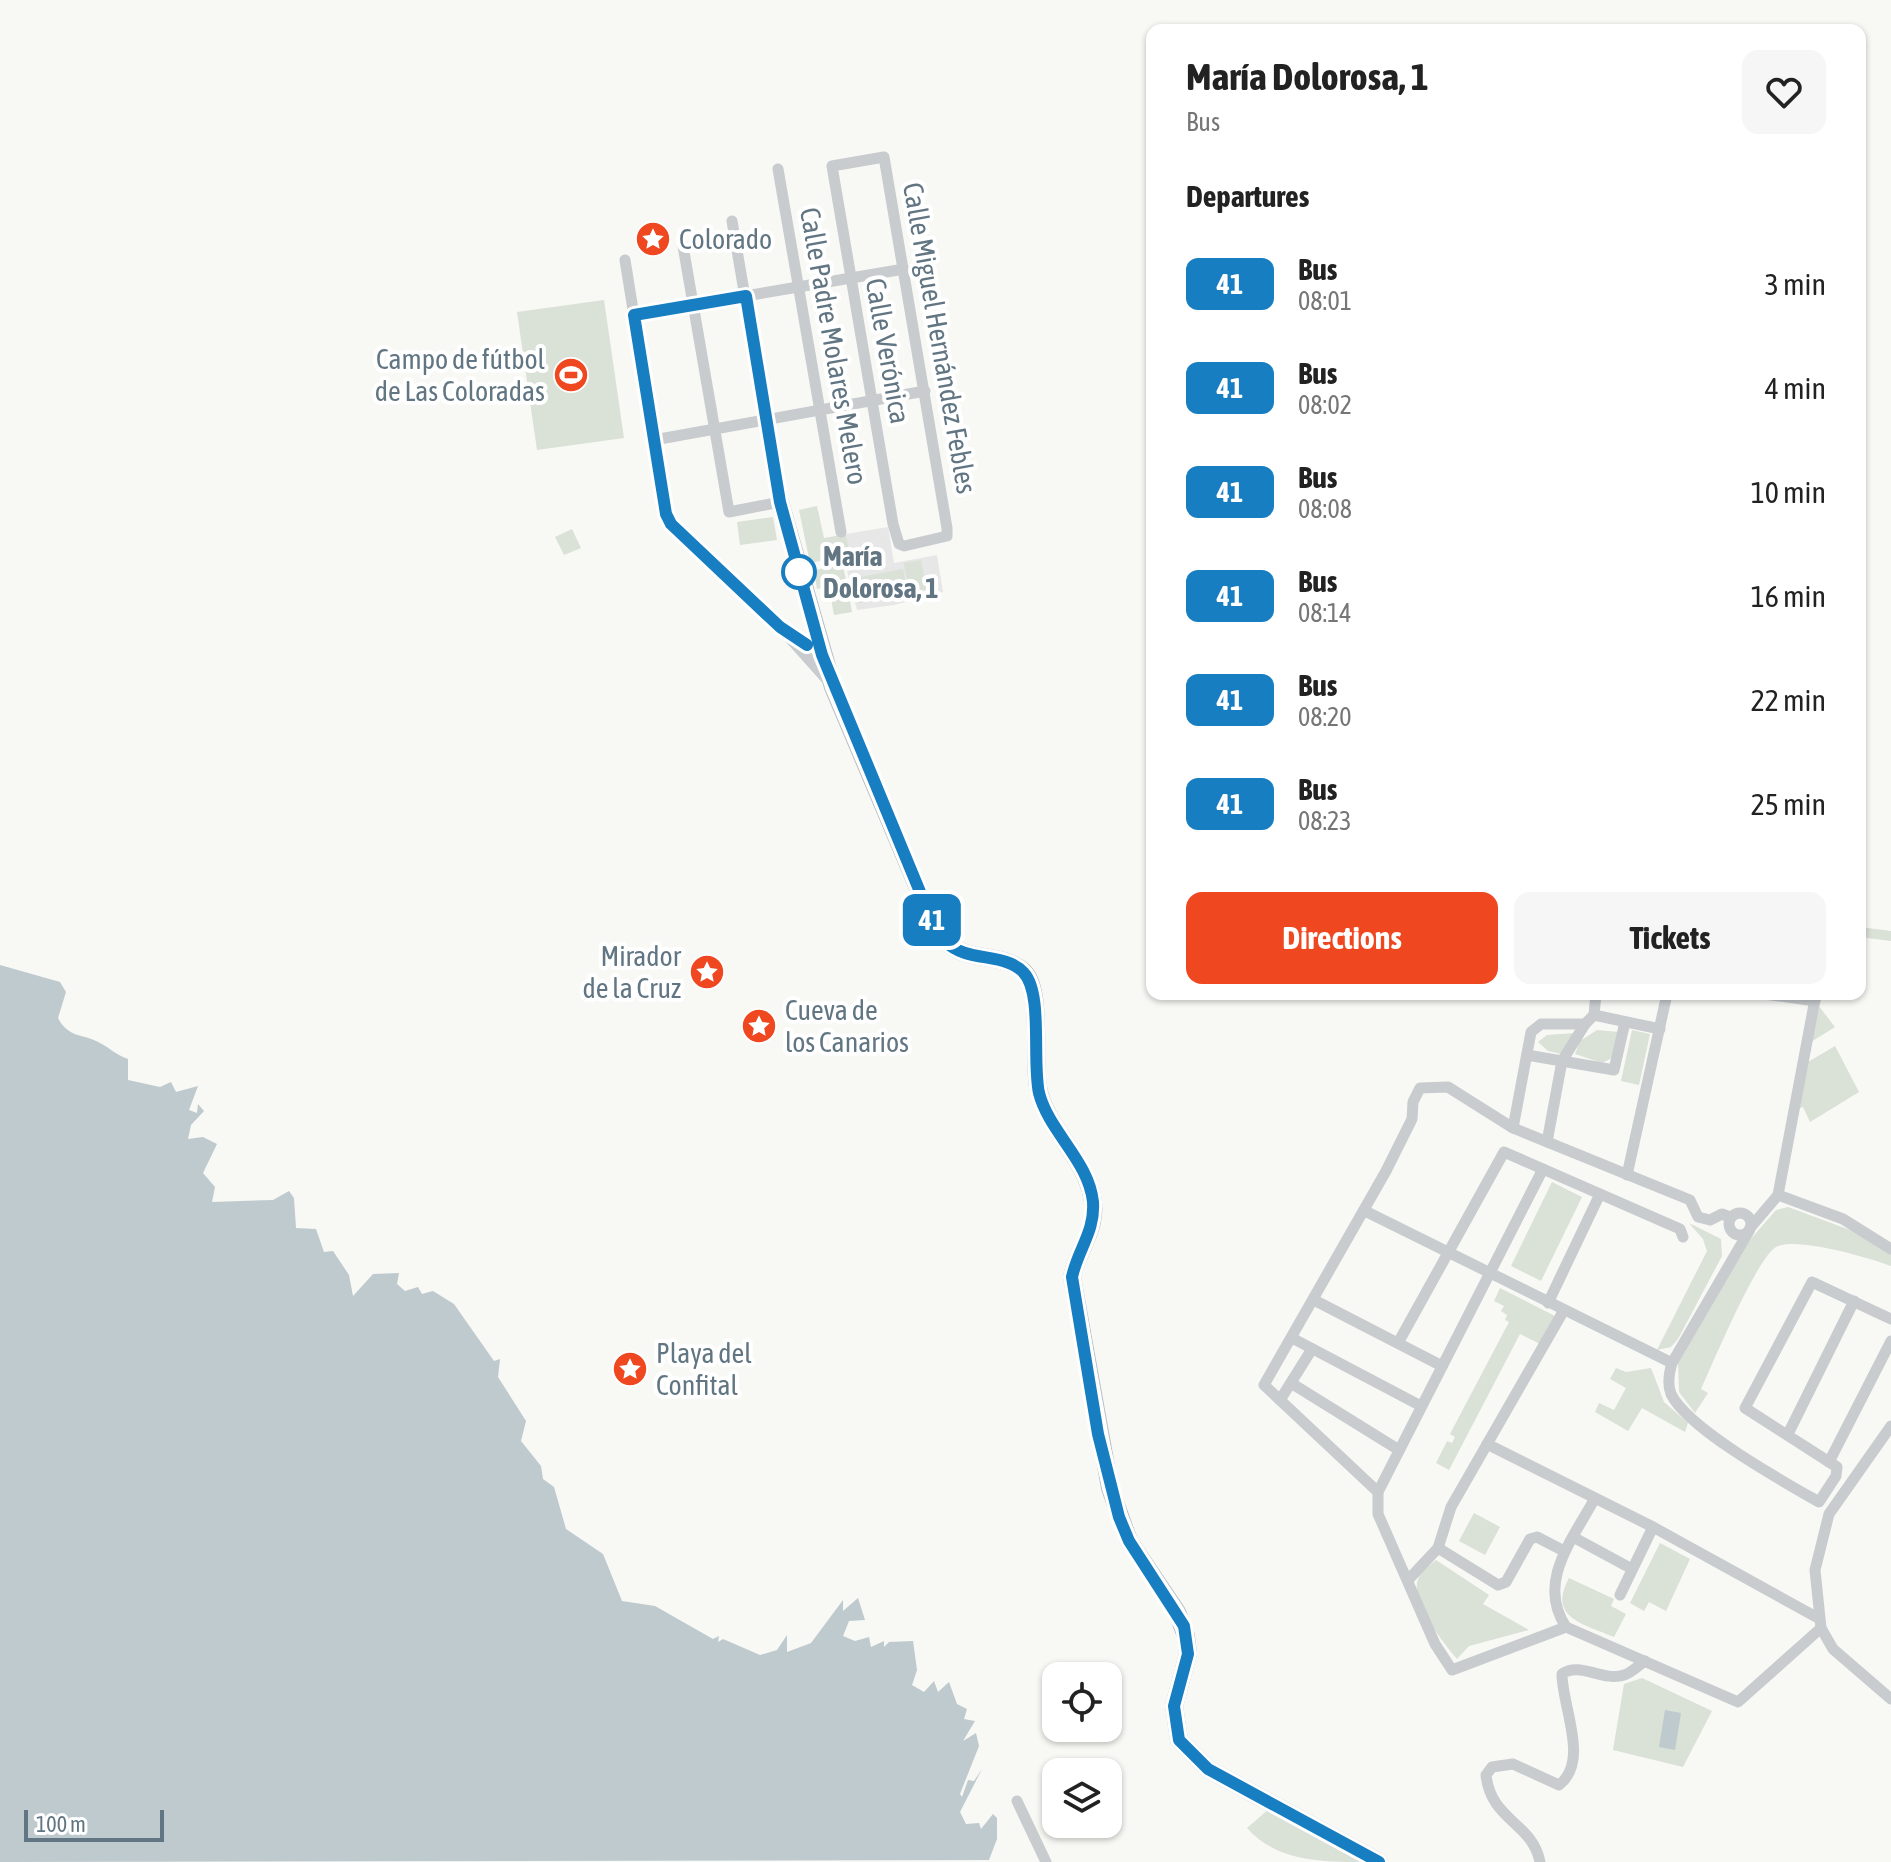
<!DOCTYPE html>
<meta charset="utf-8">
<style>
body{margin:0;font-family:"Asap Condensed",sans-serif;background:#f6f6f6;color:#222;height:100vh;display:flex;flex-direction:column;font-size:30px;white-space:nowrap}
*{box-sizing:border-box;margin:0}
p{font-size:26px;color:#767676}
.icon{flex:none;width:44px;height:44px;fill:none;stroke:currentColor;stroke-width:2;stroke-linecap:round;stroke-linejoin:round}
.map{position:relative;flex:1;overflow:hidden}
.drawer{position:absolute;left:1146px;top:24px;width:720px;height:976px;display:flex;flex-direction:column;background:#fff;border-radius:16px;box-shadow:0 2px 6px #0004}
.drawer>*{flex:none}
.badge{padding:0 16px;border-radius:12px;font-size:28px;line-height:52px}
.buttons{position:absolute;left:1042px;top:1662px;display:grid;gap:16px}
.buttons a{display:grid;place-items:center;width:80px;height:80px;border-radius:16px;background:#fff;box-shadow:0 2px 6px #0004;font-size:40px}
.scale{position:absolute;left:24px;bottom:20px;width:140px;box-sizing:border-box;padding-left:8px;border:4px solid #617582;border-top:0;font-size:22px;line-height:28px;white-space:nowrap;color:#617582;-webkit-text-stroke:6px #fff;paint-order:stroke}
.map>.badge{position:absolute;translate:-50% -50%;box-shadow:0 0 0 4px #fff}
h2{padding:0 40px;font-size:30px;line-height:72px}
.round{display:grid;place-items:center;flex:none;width:84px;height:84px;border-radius:16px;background:#f6f6f6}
.head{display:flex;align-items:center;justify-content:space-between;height:136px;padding:0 40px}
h1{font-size:38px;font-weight:700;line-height:60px}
.action{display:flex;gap:16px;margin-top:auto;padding:16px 40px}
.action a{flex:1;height:92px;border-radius:16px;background:#ef471f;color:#fff;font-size:32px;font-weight:700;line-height:92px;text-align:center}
.action a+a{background:#f6f6f6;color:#222}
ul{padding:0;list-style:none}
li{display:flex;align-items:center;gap:24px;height:104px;padding:0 40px}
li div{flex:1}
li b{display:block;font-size:30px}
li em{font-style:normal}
li .badge{min-width:88px;font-weight:700;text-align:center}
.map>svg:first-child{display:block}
.built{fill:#e6e7e6}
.green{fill:#dae1d6}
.water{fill:#becace}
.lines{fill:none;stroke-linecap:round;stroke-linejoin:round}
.secondary-casing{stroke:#b8bec2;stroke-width:18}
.street{stroke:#c8cccf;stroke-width:11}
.secondary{stroke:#fff;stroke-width:16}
.line-casing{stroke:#fff;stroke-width:18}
.line{stroke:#187ec2;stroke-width:12}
.stop-dot{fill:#fff;stroke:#187ec2;stroke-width:4}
.labels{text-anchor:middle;stroke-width:8;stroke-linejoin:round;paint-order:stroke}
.poi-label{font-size:28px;fill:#617582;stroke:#fff;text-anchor:start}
.street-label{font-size:28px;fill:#617582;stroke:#fff}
.stop-label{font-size:28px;font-weight:bold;fill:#617582;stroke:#fff;text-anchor:start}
</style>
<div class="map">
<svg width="1891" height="1862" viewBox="0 0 1891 1862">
<rect width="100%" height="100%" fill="#f8f8f5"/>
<polygon class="built" points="888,527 894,563 937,555 943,592 894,605 857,610 847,571 852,570 846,534"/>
<g class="green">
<polygon points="604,300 624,438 537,450 517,312"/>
<polygon points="817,506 824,538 846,534 850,555 810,563 799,510"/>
<polygon points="773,517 777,540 740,545 737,522"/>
<polygon points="572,529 581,548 564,555 555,537"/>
<polygon points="921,560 927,589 909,593 904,563"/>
<polygon points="843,565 852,612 834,615 829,587 817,589 814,570"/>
<polygon points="903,569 908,594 859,603 855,578"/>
<polygon points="1860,927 1891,931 1891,941 1860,937"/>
<polygon points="1818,1005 1835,1027 1811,1042"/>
<polygon points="1597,1030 1619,1032 1612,1058 1602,1063 1575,1054 1580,1041"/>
<polygon points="1632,1030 1650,1034 1639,1085 1621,1081"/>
<polygon points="1574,1033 1561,1054 1548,1051 1538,1042 1547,1035"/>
<polygon points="1835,1046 1859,1092 1810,1122 1803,1107 1798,1109 1808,1062"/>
<polygon points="1552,1182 1582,1197 1541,1281 1511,1266"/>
<path d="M1788,1207l70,26 33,20v13c-21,-8 -96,-30 -115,-19 -20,12 -63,116 -75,142l7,4 -13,20 -16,-21 -1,-31 71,-120 27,-31z"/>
<polygon points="1689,1223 1721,1239 1722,1256 1678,1339 1671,1347 1657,1350 1707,1251 1703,1239"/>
<polygon points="1500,1288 1555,1316 1540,1344 1520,1334 1449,1470 1436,1463 1447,1441 1452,1443 1455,1437 1450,1434 1509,1322 1505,1320 1507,1315 1501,1311 1504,1306 1494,1301"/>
<polygon points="1616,1368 1626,1372 1651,1368 1664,1402 1688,1423 1685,1432 1642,1408 1628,1431 1595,1412 1599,1403 1614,1410 1626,1388 1610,1379"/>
<polygon points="1474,1513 1500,1527 1485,1555 1459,1541"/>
<polygon points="1660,1543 1690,1559 1666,1611 1649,1602 1644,1611 1630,1603"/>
<path d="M1436,1560l53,35 -6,9 46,26 -60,16 -12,13c-14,-17 -47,-57 -39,-80 3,-7 12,-14 18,-19z"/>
<path d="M1569,1578l45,21 -3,7 15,8 -12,23c-30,-13 -67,-19 -45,-59z"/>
<polygon points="1642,1678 1712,1711 1683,1767 1613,1750 1624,1684"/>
<path d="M1269,1809l97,53c-43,0 -89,0 -119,-34z"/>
</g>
<g class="water">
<path d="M0,965l60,17 6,10 -8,26c11,21 25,15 42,25 10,5 16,12 28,16v21l32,7 11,-5 5,10 22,-6 -9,24 8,3 1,-9 6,7 -13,14 -3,14 15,-2 14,7 -14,29 12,14 -3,15 61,-2 16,-9 5,7 2,30 20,1 8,23 9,-1 16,24 4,21 20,-22 26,-1 -2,11 8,7 13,-4 4,7 11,-3 21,13 40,57 6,-2 -2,18 28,44 -5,20 20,25 2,13 11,8 12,42 37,25 19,47 33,5 58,33 6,-3 -1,6 5,-3 37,16 17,-5 10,-15v17l24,-9 32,-43v11l15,-13 7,22 -16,1 -6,15 12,5 14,-4 2,10 13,-6v6l5,-5 24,-1 4,29 -5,15 12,7 10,-11 4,11 11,-10 8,22 10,5 -3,10 11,2 -12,20 13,-8 3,13 -19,48 2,3 6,-17 6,1 8,-12 -22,43 6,12 13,-1 2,6 12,-15 4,4v21l-8,21 -989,2z"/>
<polygon points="1665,1710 1681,1713 1675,1750 1659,1747"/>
</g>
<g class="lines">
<g class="secondary-casing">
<path id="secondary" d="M780,502l53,185 97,229c5,8 9,19 16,26 21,21 60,10 79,31 17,19 8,84 13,114 7,40 46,69 54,109 7,32 -14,52 -20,81l38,211 19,53 48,71 9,24 2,18 -14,52 5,34 29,29 171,93"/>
</g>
<g class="street">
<polygon points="884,157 947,528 947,536 904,546 899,544 893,524 832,166"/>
<polyline points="778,169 841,532"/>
<polyline points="683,246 729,512 780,502 732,221"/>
<polyline points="625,260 666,514 671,524 780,627 830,683"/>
<polyline points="634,315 904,269"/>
<polyline points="654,440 925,391"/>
<polyline points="794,636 822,655"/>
<polyline points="1765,994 1815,1001"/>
<polyline points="1594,1015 1596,994"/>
<polyline points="1527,1055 1614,1070 1625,1022"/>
<polyline points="1513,1128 1531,1032 1541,1024 1585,1024 1594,1015 1660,1029"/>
<polyline points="1547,1142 1562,1061 1585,1024"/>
<polyline points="1543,1169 1378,1492 1378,1514 1435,1644 1452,1670 1566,1627"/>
<polyline points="1627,1175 1667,994"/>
<polyline points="1778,1195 1843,1219 1891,1249"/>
<polyline points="1365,1211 1672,1363"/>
<circle cx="1740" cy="1224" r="11"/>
<polyline points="1750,1228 1778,1195 1816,994"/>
<path d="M1749,1231l-77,132c-3,10 -5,21 -1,31 17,35 113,88 148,108l17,-26 1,-9 -92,-59 67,-126 79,37"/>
<polyline points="1314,1300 1442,1366"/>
<polyline points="1548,1303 1600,1194"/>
<polyline points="1292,1338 1421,1406"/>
<polyline points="1398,1343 1504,1152 1680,1229 1683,1237"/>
<polyline points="1291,1383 1399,1450"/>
<polyline points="1280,1400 1312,1349"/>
<polyline points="1891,1426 1829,1514 1815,1570 1821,1628 1833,1649 1891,1699"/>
<polyline points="1788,1434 1854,1301"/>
<polyline points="1487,1444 1653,1527 1818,1618"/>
<polyline points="1829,1462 1891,1341"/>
<polyline points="1378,1492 1264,1385 1386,1171 1412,1119 1413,1102 1420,1088 1448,1087 1513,1128 1690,1200 1698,1217 1710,1220 1722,1214 1730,1217"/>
<path d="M1595,1498c-22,41 -59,84 -29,129l172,75 83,-74"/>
<polyline points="1573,1537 1632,1569"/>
<polyline points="1438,1548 1498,1585 1506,1582 1530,1539 1537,1537 1564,1551"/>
<polyline points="1409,1579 1438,1548 1451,1507 1564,1310"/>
<polyline points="1620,1595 1653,1527"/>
<polyline points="1017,1801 1046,1862"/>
<path d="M1540,1862c-8,-40 -49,-41 -54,-87l6,-8 21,-3 46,21c31,-24 3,-78 3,-111 18,-13 40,8 62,1 7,-2 15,-10 21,-14"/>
</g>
<use href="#secondary" class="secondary"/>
</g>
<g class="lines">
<g class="line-casing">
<path id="line" d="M807,645l-27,-18 -109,-103 -5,-10 -32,-199 112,-19 34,206 42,153 108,261c5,8 9,19 16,26 21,21 60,10 78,31 19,21 8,88 15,120 10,39 50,68 54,109 2,30 -15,47 -21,75l26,157 21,83 10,24 55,85 4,28 -14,52 5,34 29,29 171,93"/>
</g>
<use href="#line" class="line"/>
</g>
<defs>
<g id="sight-disc" transform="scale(1.8)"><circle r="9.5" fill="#ef471f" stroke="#fff"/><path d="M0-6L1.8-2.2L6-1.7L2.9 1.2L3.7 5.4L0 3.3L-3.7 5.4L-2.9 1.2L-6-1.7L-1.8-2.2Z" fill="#fff"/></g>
<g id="stadium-disc" transform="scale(1.8)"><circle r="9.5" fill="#ef471f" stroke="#fff"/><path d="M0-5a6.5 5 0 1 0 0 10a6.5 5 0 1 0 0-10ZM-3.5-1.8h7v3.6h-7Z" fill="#fff"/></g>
</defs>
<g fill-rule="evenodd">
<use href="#sight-disc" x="653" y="239"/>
<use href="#stadium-disc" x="571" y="375"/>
<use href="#sight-disc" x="707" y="972"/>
<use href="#sight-disc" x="759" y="1026"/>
<use href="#sight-disc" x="630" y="1369"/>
</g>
<circle class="stop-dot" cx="799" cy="572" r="16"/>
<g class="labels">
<g class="poi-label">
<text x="679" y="249">Colorado</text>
<text x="545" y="369" text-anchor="end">Campo de fútbol<tspan x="545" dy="32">de Las Coloradas</tspan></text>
<text x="681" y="966" text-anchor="end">Mirador<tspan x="681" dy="32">de la Cruz</tspan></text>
<text x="785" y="1020">Cueva de<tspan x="785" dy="32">los Canarios</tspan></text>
<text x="656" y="1363">Playa del<tspan x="656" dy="32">Confital</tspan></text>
</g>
<g class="street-label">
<text transform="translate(940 338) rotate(80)" y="10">Calle Miguel Hernández Febles</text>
<text transform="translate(834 346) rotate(80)" y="10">Calle Padre Molares Melero</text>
<text transform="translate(888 351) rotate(80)" y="10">Calle Verónica</text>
</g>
<g class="stop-label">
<text x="823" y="566">María<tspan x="823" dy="32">Dolorosa, 1</tspan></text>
</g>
</g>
</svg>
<div class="buttons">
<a><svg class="icon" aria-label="locate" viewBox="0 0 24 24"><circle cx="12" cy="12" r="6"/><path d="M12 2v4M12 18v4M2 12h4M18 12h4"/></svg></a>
<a><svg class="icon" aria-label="layers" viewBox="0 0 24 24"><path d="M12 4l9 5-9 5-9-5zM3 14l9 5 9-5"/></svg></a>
</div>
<div class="scale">100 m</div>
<b class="badge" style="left:932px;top:920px;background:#187ec2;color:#fff">41</b>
<section class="drawer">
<div class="head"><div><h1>María Dolorosa, 1</h1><p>Bus</p></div><a class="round"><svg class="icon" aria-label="heart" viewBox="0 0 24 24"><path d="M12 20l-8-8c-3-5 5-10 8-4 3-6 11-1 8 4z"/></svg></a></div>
<h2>Departures</h2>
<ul>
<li><span class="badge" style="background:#187ec2;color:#fff">41</span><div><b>Bus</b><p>08:01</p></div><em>3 min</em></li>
<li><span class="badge" style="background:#187ec2;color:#fff">41</span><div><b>Bus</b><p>08:02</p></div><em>4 min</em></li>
<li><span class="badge" style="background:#187ec2;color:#fff">41</span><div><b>Bus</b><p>08:08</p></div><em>10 min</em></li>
<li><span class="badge" style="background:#187ec2;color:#fff">41</span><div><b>Bus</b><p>08:14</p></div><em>16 min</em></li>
<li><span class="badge" style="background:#187ec2;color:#fff">41</span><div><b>Bus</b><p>08:20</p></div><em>22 min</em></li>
<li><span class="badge" style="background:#187ec2;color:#fff">41</span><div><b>Bus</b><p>08:23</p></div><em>25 min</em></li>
</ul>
<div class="action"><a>Directions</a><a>Tickets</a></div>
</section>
</div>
